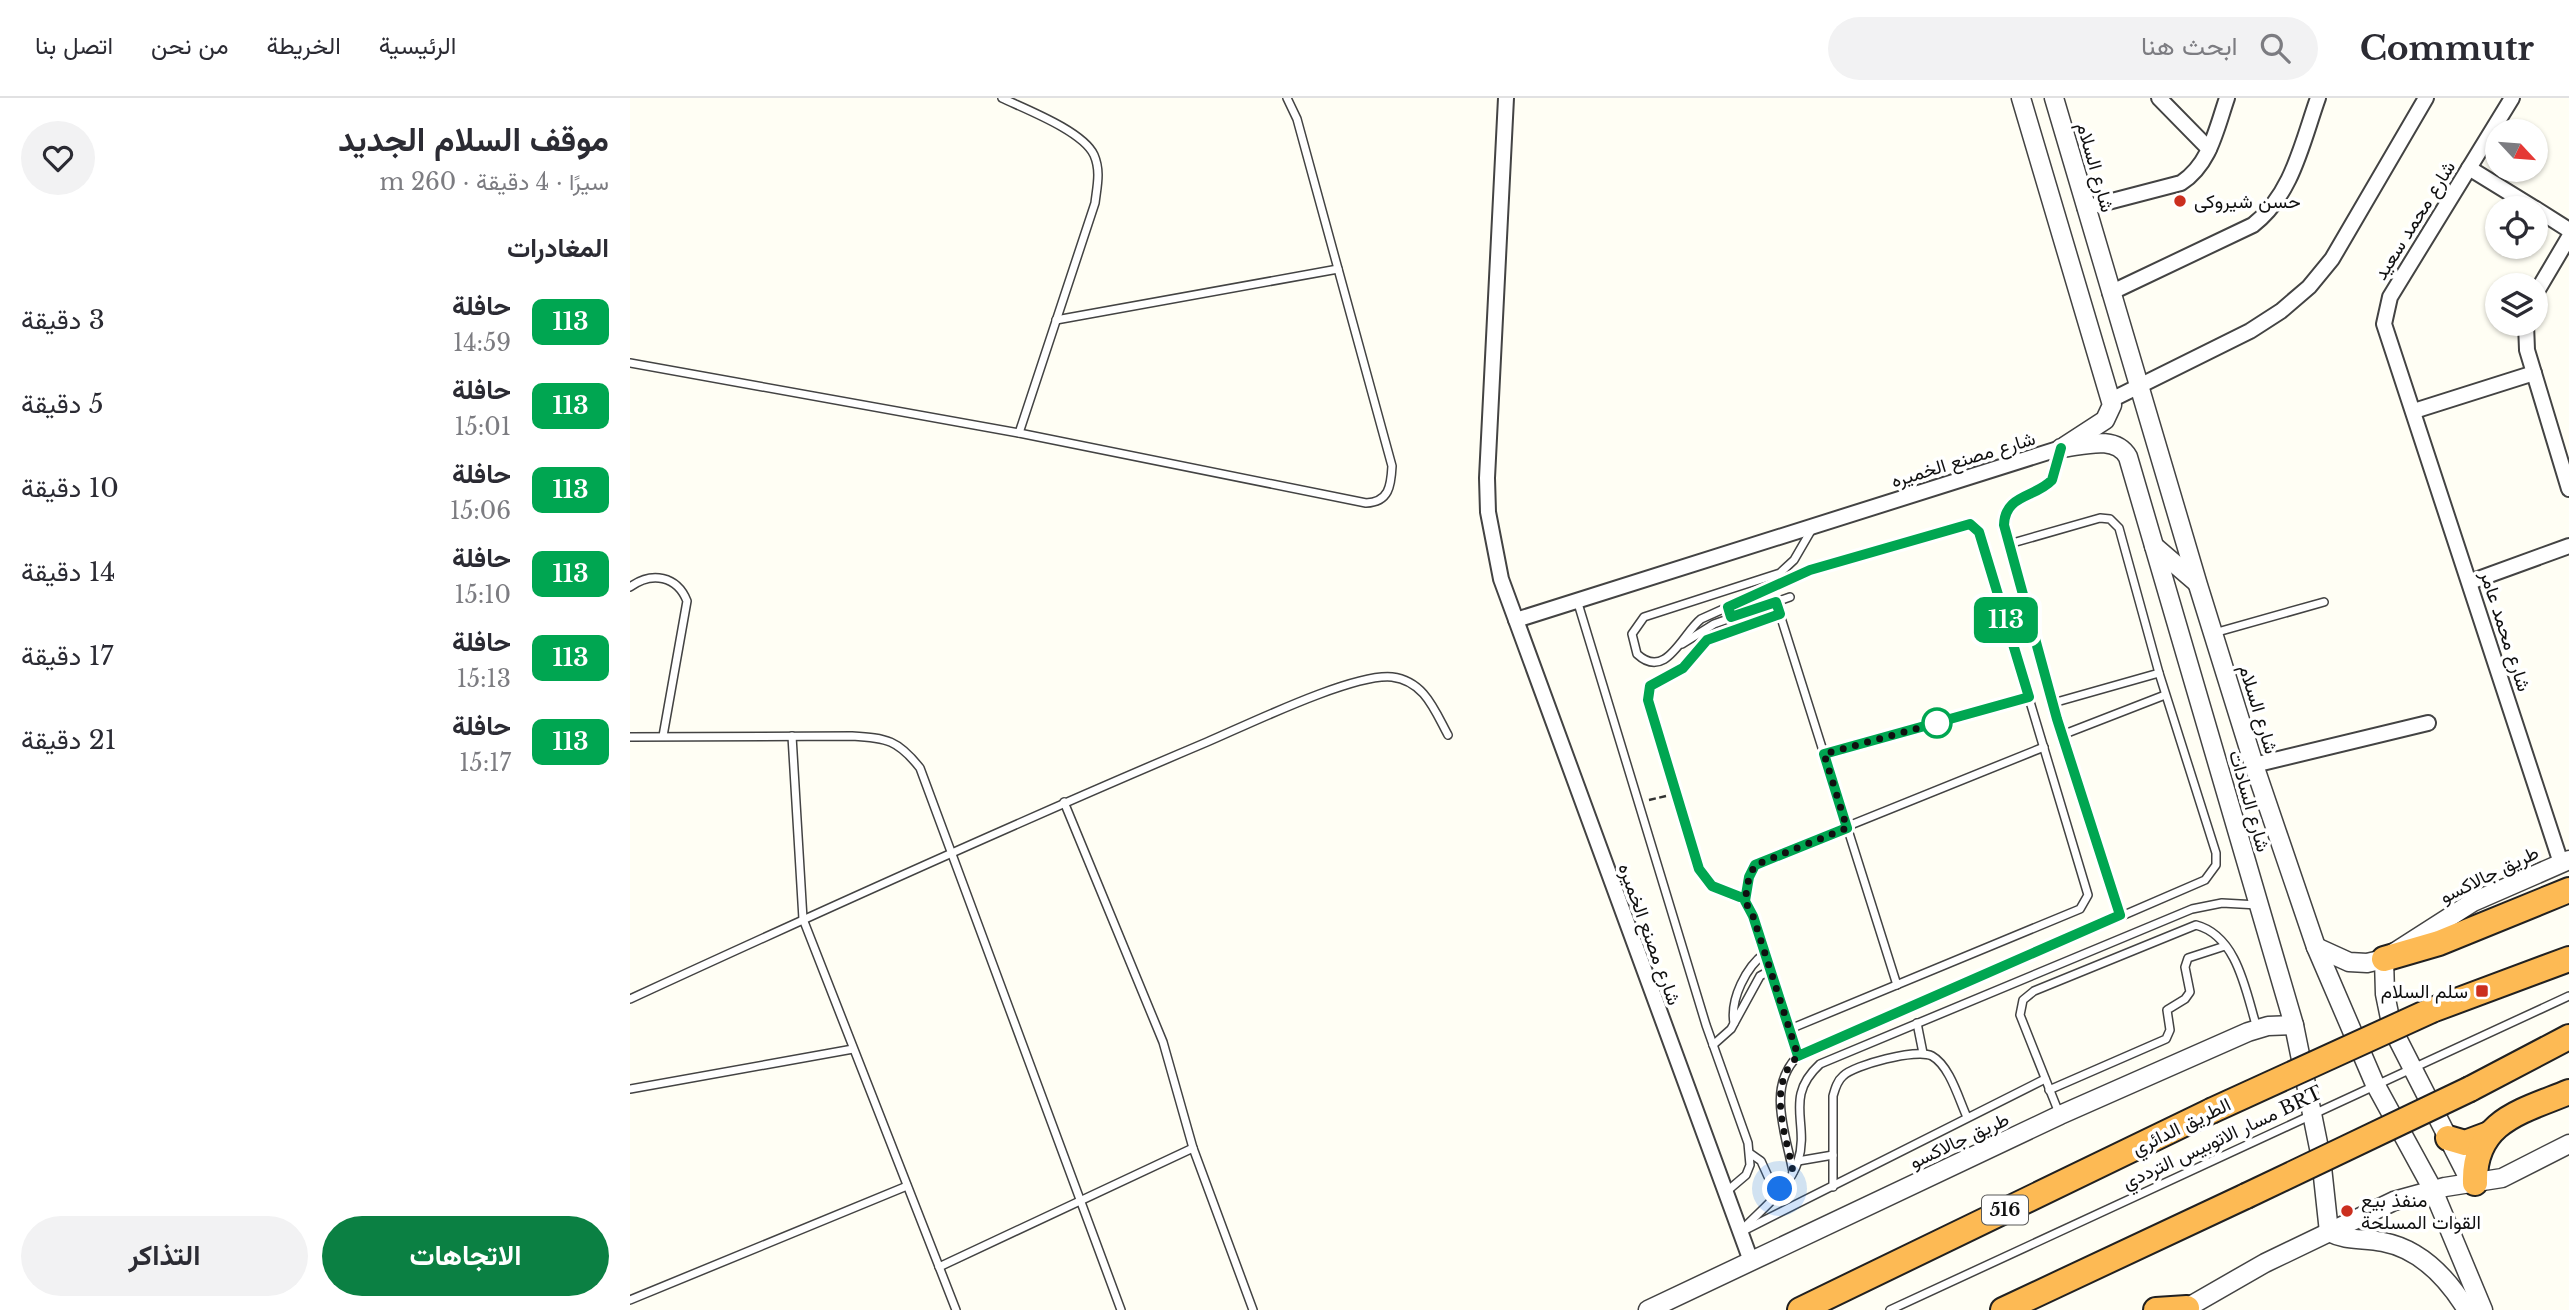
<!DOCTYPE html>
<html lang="ar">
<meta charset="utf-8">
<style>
body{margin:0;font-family:"Libre Baskerville",Vazirmatn,serif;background:#f2f2f3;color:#2b2b33;direction:rtl;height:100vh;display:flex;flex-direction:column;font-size:26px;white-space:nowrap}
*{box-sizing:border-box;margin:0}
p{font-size:23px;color:#7c7c81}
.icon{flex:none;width:38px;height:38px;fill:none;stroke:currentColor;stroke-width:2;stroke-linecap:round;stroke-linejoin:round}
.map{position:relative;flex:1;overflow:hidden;direction:ltr}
.drawer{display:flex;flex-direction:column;background:#fff;width:630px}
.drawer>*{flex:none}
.badge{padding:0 14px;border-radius:10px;font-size:24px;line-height:46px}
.needle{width:46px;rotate:116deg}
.controls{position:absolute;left:1855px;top:21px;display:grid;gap:14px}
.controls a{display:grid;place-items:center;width:63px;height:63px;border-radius:50%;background:#fff;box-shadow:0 2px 5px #0004;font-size:35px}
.you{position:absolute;width:35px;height:35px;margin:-18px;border:5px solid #fff;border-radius:50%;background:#1a73e8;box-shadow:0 0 0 10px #1a73e833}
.map>.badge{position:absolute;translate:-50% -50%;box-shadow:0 0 0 4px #fff}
h2{padding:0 21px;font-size:26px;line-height:63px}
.round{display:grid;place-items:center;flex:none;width:74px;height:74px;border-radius:37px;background:#f2f2f3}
.head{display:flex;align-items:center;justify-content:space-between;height:119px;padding:0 21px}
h1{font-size:33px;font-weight:700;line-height:52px}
.button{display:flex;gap:14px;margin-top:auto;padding:14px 21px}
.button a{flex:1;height:80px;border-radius:42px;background:#0b8043;color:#fff;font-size:28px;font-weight:700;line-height:80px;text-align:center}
.button a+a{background:#f2f2f3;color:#2b2b33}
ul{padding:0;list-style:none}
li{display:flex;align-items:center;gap:21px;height:84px;padding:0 21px}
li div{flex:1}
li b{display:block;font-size:26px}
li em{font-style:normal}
li .badge{min-width:77px;font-weight:700;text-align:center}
header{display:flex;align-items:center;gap:42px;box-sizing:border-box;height:98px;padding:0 35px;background:#fff;border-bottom:2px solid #e1e1e2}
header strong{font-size:33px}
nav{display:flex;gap:38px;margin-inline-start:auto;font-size:24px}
.search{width:490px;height:63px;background:#f2f2f3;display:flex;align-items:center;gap:18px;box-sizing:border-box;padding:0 24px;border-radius:38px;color:#7c7c81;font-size:26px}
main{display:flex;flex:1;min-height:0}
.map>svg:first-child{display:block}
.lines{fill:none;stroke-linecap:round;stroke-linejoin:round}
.service-casing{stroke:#434343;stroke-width:10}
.minor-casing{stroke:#434343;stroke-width:18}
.tertiary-casing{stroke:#434343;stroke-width:21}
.motorway-casing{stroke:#212121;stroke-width:28}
.path{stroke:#323232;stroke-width:2.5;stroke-dasharray:7 3.5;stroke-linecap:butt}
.service{stroke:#fff;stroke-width:7}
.minor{stroke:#fff;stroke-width:14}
.tertiary{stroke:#fff;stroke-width:18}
.motorway{stroke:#fdba54;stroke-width:24}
.motorway-bridge-casing{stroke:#212121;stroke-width:28;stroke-linecap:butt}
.motorway-bridge{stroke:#fdba54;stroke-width:24}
.line-casing{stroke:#fff;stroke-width:16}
.line{stroke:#00a651;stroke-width:10}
.walk{stroke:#101010;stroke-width:7;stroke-dasharray:0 12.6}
.poi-dot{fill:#cb2f1e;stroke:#fff;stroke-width:2.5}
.stop-dot{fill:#fff;stroke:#00a651;stroke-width:3.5}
.labels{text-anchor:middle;stroke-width:7;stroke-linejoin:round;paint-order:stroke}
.shield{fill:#fff;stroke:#585858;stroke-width:2}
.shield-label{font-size:18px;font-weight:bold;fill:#101010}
.street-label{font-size:19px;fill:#101010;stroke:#fff}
.poi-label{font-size:19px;fill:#101010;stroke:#fff;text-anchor:start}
</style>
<header>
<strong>Commutr</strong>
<div class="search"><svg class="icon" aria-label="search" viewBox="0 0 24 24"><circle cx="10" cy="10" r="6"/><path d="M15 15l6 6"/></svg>ابحث هنا</div>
<nav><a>الرئيسية</a><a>الخريطة</a><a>من نحن</a><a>اتصل بنا</a></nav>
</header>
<main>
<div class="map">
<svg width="1939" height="1212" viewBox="0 0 1939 1212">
<rect width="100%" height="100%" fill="#fffef4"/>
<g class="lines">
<g class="service-casing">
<g id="service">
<path d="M372,0c23,11 81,33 92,57 7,16 3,31 1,48l-76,230"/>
<polyline points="426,222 708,171"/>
<path d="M0,265l389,70 347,70c23,-1 25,-17 26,-37l-95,-347 -10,-21"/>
<path d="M1431,351l-9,31c-17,18 -47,14 -48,45l58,210 58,180"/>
<path d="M0,489c22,-16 47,-11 57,14l-24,135"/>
<polyline points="947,502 1076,927 1118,1045 1120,1067 1116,1077 1096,1094"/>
<polyline points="1146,504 1267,887"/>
<path d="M1150,516l-73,26 -24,28 -30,15 -6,12 53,174c10,23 35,19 49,38l49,149"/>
<polyline points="1584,535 1694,504"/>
<polyline points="1052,546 1084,526 1160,499"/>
<polyline points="1423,605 1529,575"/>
<polyline points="1432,637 1535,597"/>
<polyline points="162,638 173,821 326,1212"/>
<path d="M0,639l222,-1c35,2 46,4 68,32l201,542"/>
<polyline points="1194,656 1399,599"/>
<polyline points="434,704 533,944 563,1050 623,1212"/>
<polyline points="1115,803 1119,779 1129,764 1414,649"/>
<path d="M0,901c191,-88 383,-175 577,-257 40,-17 146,-69 185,-65 32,4 42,32 56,58"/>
<path d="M1104,925c-4,-24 12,-56 31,-70"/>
<polyline points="1287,925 1293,955"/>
<path d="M1160,931l290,-120 8,-14 -109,-363 -4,-6 -11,-2 -154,46 -109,49c-19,15 -35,62 -64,35l-5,-20 12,-17 136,-44 14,-13 18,-31"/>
<polyline points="1083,947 1101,931 1130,878 1141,872"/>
<polyline points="0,991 223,951"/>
<polyline points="1419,992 1536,941 1540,932 1537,912 1555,901 1560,894 1555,869 1558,860 1595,848"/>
<path d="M1429,1015l-39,-98 3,-15 11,-9 162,-66c42,11 50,68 61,103"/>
<polyline points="1121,1056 1131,1063 1146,1096"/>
<polyline points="1168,1063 1203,1057"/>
<path d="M1163,1074c-7,-38 -27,-85 5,-116l407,-176 11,-15v-12l-57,-180 -40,-145 -9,-9 -10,-1 -91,26"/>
<path d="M1203,1089v-91c2,-7 4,-15 10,-20 11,-11 74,-28 89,-20 18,10 27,44 35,61"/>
<polyline points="1113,1133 1415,981"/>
<path d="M1109,1135c19,-21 51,-44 59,-72 12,-38 -15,-63 22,-97l372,-155 30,-6 36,2"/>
<polyline points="309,1169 563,1050"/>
<polyline points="0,1202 277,1088"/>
<polyline points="1260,1212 1939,898"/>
</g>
</g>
<g class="minor-casing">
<g id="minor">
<polyline points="876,0 857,380 858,414 871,481 1121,1163"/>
<polyline points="1529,0 1579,51"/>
<polyline points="1882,0 1760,199 1754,226 1931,765"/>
<polyline points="1839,70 1904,110"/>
<path d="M1455,110l96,-25c29,-19 35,-53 46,-85"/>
<polyline points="1906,111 1939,132"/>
<path d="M1480,195l143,-68c39,-30 49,-82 65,-127"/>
<polyline points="1906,195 1939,139"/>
<polyline points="1896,226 1897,252 1939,391"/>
<polyline points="1481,302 1620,233 1651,213 1679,189 1702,161 1796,0"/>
<polyline points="1784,313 1904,275"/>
<polyline points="1840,484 1939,448"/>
<polyline points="886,522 1431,350"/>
<polyline points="1624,667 1798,625"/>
</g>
</g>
<g class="tertiary-casing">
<g id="tertiary">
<polyline points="1391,0 1482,307 1475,322 1435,348"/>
<polyline points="1424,0 1568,487 1624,667 1686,849 1744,984 1803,1092 1853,1212"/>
<path d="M1431,350c21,-2 54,-14 67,9l166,568 27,133 8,74c17,9 35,6 54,10 37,7 65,37 84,68"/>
<polyline points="1524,448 1566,484"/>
<polyline points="1686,849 1719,864 1737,865 1754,861 1843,804 1939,762"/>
<polyline points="1754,861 1755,896 1762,930 1841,1085"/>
<polyline points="1018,1212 1430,1017 1618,934 1638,928 1664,927"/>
<polyline points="1553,1212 1635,1165 1764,1103 1815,1089 1872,1080 1939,1046"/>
</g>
</g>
<g class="motorway-casing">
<g id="motorway">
<polyline points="1754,861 1809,845 1939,792"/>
<polyline points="1802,912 1939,861"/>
<polyline points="1840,991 1939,939"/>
<polyline points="1818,1040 1835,1045 1859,1036"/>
<path d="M1845,1085c-2,-62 48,-72 94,-91"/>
<polyline points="1170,1212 1581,1013"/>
<polyline points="1373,1212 1616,1098"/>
<polyline points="1526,1212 1557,1210"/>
</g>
</g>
<polyline class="path" points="1019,702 1036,698"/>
<use href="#service" class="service"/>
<use href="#minor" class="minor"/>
<use href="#tertiary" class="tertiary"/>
<use href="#motorway" class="motorway"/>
<g class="motorway-bridge-casing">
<g id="motorway-bridge">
<polyline points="1581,1013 1802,912"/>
<polyline points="1616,1098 1840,991"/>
</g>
</g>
<use href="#motorway-bridge" class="motorway-bridge"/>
</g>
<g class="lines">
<g class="line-casing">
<path id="line" d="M1110,799l-28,-11 -13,-17 -51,-169 2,-14 33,-18 24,-28 73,-26 -4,-12 -45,15 -3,-10 82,-37 160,-46 9,8 50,165 -205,57 23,74 -92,37 -6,12 -4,24 8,15 45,140 322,-141 -63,-196 -53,-194c1,-31 31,-27 48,-45l9,-32"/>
</g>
<use href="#line" class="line"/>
<path class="walk" d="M1150,1091l13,-17c-7,-38 -27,-86 5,-116l-45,-140 -8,-15 4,-24 6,-12 92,-37 -23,-74 113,-31"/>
</g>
<g class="poi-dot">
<circle cx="1550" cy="103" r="7"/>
<rect x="1845" y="886" width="14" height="14" rx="3.5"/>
<circle cx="1717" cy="1113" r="7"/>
</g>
<circle class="stop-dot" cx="1307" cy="625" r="14"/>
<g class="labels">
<rect class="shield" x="1352" y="1097.5" width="46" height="29" rx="5"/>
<g class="shield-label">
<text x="1375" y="1118">516</text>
</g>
<g class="street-label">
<text transform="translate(1466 69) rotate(74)" y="7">شارع السلام</text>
<text transform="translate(1784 122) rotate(-58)" y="7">شارع محمد سعيد</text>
<text transform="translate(1333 361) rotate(-17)" y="7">شارع مصنع الخميره</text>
<text transform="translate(1876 533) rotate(72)" y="7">شارع محمد عامر</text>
<text transform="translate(1629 611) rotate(73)" y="7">شارع السلام</text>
<text transform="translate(1620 703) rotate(74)" y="7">شارع السادات</text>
<text transform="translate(1859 776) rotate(-26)" y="7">طريق جالاكسو</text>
<text transform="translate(1020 836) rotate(70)" y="7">شارع مصنع الخميره</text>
<text transform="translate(1551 1028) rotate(-26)" y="7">الطريق الدائري</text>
<text transform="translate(1592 1039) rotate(-25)" y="7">مسار الاتوبيس الترددي BRT</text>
<text transform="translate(1329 1042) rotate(-25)" y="7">طريق جالاكسو</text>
</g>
<g class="poi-label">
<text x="1564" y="110">حسن شيروكى</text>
<text x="1838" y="900" text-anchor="end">سلم السلام</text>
<text x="1731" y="1109">منفذ بيع<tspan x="1731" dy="22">القوات المسلحة</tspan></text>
</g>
</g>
</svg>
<div class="controls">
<a><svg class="needle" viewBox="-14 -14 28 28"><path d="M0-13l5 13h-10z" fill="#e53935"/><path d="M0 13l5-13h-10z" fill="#7c7c81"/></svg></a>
<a><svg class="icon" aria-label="locate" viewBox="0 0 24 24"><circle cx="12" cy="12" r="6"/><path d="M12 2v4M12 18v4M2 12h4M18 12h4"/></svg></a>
<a><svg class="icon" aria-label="layers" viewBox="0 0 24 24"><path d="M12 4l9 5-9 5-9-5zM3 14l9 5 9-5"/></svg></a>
</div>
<div class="you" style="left:1150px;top:1091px"></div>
<b class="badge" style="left:1376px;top:522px;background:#00a651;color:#fff">113</b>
</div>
<section class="drawer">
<div class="head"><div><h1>موقف السلام الجديد</h1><p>سيرًا · 4 دقيقة · 260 m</p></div><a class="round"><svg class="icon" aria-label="heart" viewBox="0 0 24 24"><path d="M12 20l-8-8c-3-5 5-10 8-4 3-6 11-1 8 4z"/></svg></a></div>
<h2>المغادرات</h2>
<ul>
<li><span class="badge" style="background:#00a651;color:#fff">113</span><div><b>حافلة</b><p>14:59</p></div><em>3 دقيقة</em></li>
<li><span class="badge" style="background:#00a651;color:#fff">113</span><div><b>حافلة</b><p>15:01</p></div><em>5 دقيقة</em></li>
<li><span class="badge" style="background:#00a651;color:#fff">113</span><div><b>حافلة</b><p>15:06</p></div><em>10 دقيقة</em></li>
<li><span class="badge" style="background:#00a651;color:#fff">113</span><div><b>حافلة</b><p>15:10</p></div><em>14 دقيقة</em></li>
<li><span class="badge" style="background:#00a651;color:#fff">113</span><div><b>حافلة</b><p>15:13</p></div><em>17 دقيقة</em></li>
<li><span class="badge" style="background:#00a651;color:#fff">113</span><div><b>حافلة</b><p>15:17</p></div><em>21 دقيقة</em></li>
</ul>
<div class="button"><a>الاتجاهات</a><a>التذاكر</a></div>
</section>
</main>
